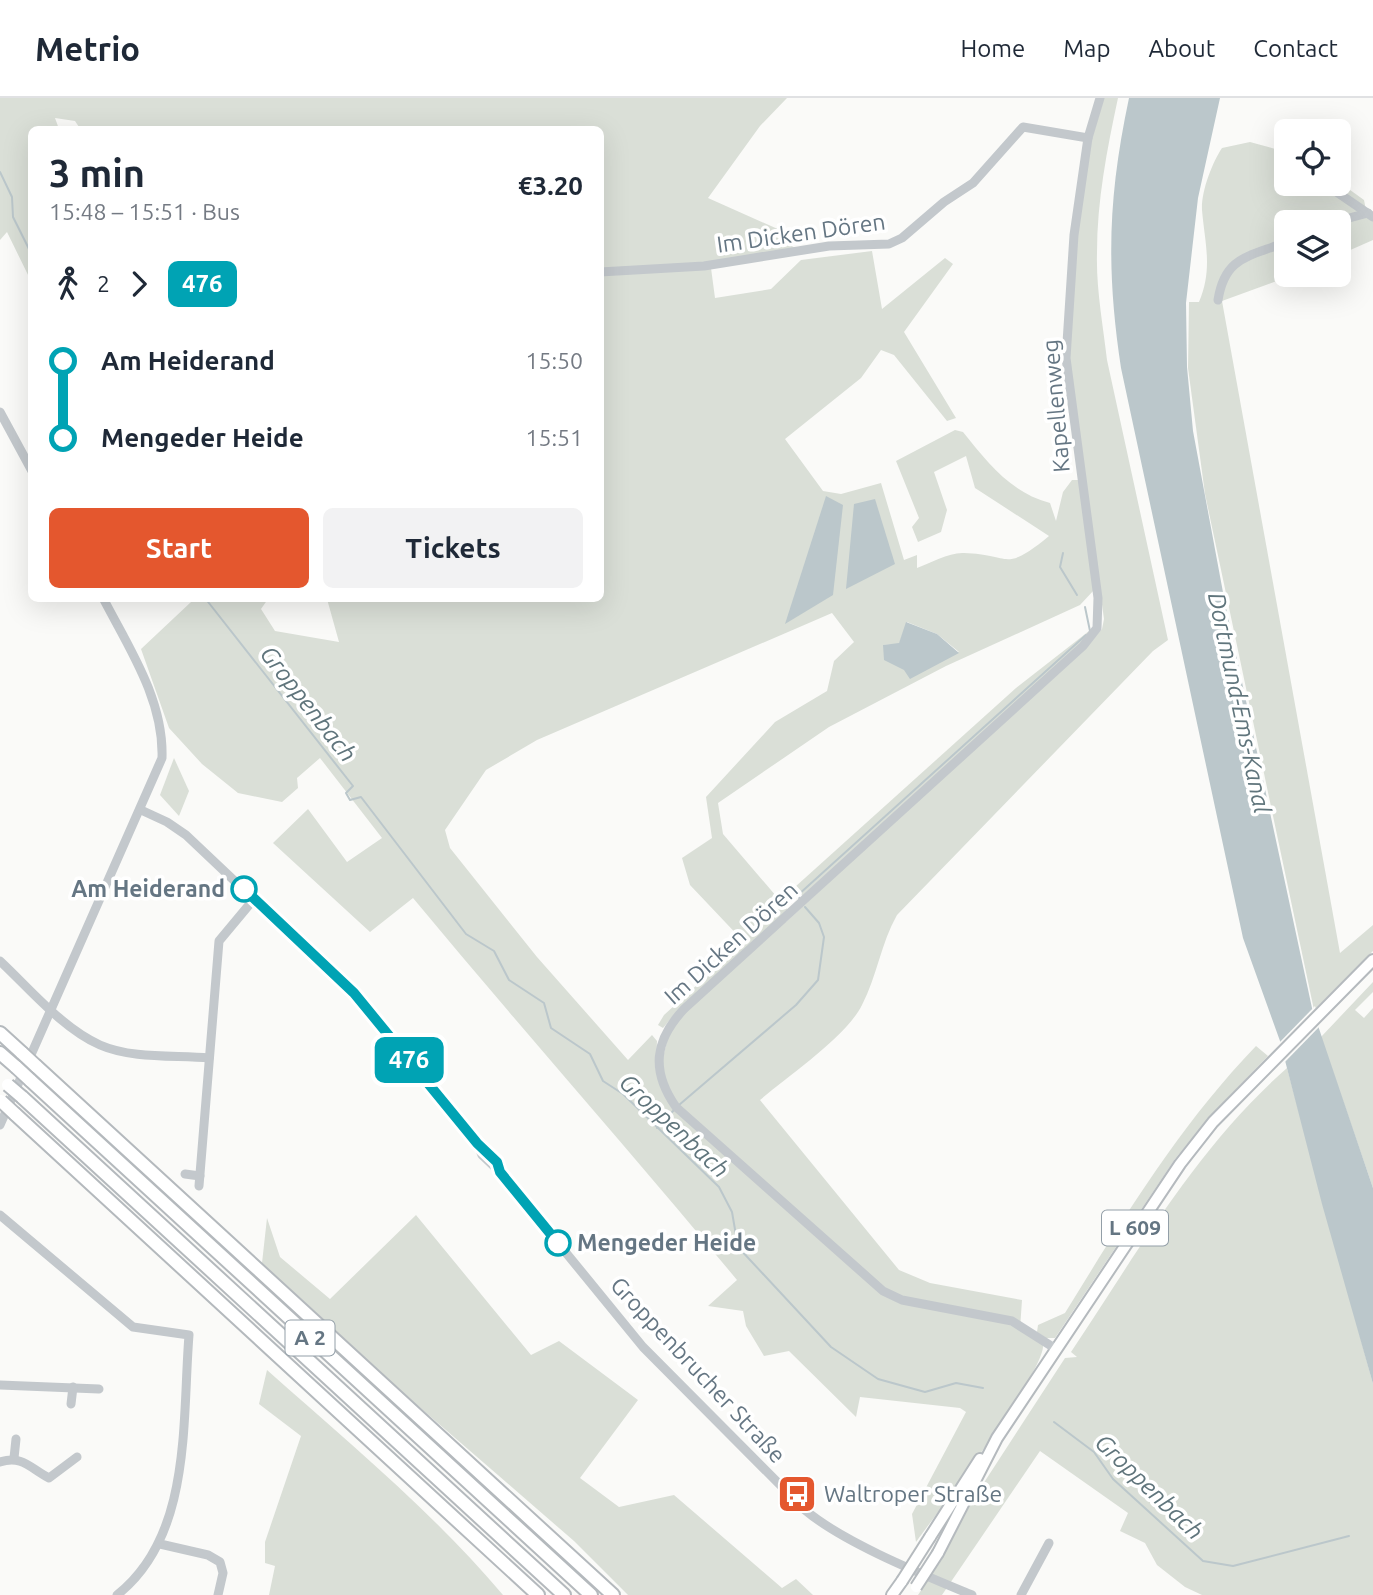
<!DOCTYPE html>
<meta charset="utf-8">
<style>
body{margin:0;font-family:Ubuntu,sans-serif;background:#f2f2f3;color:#1f2937;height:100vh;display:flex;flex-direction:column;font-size:26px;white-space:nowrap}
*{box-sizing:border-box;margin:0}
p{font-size:23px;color:#747a83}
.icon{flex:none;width:38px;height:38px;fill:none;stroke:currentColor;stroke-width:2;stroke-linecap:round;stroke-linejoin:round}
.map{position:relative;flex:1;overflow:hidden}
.side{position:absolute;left:28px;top:28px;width:576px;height:476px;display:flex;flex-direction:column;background:#fff;border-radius:10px;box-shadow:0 7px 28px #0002}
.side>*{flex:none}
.badge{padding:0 14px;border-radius:10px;font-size:24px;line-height:46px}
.fabs{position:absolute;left:1274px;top:21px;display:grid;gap:14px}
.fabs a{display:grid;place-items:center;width:77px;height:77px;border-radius:10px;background:#fff;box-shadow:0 7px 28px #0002;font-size:35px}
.map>.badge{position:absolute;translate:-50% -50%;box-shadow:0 0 0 4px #fff}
.legs{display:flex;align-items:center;gap:10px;height:77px;padding:0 21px;font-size:23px}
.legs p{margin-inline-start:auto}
.summary{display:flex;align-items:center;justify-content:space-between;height:119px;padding:0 21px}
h1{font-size:38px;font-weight:700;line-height:52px}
.cta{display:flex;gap:14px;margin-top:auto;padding:14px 21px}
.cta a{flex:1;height:80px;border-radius:10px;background:#e4572e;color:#fff;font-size:28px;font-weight:700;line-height:80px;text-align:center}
.cta a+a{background:#f2f2f3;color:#1f2937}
ul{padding:0 21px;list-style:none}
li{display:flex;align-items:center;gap:24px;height:77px;font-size:26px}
li i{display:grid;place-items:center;width:10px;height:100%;margin:0 9px;background:currentColor}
li i::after{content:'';width:18px;height:18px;margin:-9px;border:5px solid;border-radius:50%;background:#fff}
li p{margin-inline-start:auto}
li:first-child i{background:linear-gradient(#0000 50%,currentColor 0)}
li:last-child i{background:linear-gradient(currentColor 50%,#0000 0)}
header{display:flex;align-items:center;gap:42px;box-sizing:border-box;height:98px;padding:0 35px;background:#fff;border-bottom:2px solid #e0e1e3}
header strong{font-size:33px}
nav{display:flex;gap:38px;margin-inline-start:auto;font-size:24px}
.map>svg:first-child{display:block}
.green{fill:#dadfd7;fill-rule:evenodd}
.water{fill:#bbc7cb}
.pier{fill:#fafaf8}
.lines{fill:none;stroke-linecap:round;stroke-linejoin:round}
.stream{stroke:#bbc7cb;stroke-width:2}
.major-casing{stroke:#b5babe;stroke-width:14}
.highway-casing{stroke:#b4b9bd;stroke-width:16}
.minor{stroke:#c3c8cc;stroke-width:9}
.major{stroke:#fff;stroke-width:10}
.highway{stroke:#fff;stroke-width:12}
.major-bridge-casing{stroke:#b5babe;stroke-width:14;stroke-linecap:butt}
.highway-bridge-casing{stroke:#b4b9bd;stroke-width:16;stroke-linecap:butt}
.major-bridge{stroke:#fff;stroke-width:10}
.highway-bridge{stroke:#fff;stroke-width:12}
.line-1-casing{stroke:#fff;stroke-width:16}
.line-1{stroke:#00a3b4;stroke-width:10}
.stop-1-dot{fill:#fff;stroke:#00a3b4;stroke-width:3.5}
.labels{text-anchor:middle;stroke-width:7;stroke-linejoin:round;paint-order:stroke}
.shield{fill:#fff;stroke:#939fa8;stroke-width:2}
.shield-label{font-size:21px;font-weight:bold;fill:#657683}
.street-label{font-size:23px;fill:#657683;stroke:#fff}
.stop-label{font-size:23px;font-weight:bold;fill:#657683;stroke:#fff;text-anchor:end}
.poi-label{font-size:23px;fill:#657683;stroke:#fff;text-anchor:start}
.water-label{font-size:24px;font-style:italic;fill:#60757c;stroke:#fff}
</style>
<header>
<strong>Metrio</strong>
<nav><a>Home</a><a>Map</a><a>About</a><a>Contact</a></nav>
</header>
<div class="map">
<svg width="1373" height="1497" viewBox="0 0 1373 1497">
<rect width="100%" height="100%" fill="#fafaf8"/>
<g class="green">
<path d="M0,0h787l-27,28 -52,72 72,32 -3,7 18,11 -84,20 4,30 56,-9 30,-29 71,-9 10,58 63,-51 8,6 -49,68 52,86 -9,3 -53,-66 -13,-5 -20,28 -76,61 38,52 18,3 40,-11 23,77 13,-5v13c13,-5 33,-16 47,-15 47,1 39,21 85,-17l-74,-48 -9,-32 -32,16 13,38 -6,22 -23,10 -6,-15 7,-9 -23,-57 59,-31 8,2c25,31 47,60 87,71l6,18 7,-29 9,-12h8l14,110 -14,15 -134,61 -117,61 -111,76 5,31 65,76 -2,12 316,-293 2,-10 -36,-261 9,-128 15,-92 12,-40h14c-11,51 -21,103 -21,155 -1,35 6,72 10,107l61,280 -15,11 -256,264c-16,28 -20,61 -35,90 -16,32 -74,71 -102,95l139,170 31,13 92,17 -2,29 23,16c3,25 -106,168 -127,197l-4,-28 54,-102 -6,-4 -100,-11 -4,20 -67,-66 -25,5 -18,-30 -3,-15 -35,-5 29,-26c-106,-128 -217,-253 -324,-382l-43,34 -97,-89 35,-34 39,53 35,-24 -62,-80 -23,20 1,10 -16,14 -44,-9 -36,-29 -33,-36 -28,-79 50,-47 -1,-3h78l-7,10 14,22 64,11 -12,-43 273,-1v-468h-519l-6,-9 -20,-3 4,11 -27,1 -1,151 -24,-49 -7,8zM832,515l22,29 -20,19 -7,30 -52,31 -69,75 6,41 -30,20 8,27 54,57 -80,73 -6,10 5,3 11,-13 -14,53 -4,-7 1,-20 -5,-6 -24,25 -91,-103 -87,-109 -5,-18 41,-60 51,-30zM907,524l30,12 22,18 -76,-7 16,-1z"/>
<path d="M1250,44l36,10v32l53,-2 25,18 2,10 7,6v24l-34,15v-33h-53v53h7l-71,26 118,652 33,-28v26l-59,59 -109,-516 -17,-126 1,-66h10c14,-33 6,-58 3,-92 -1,-18 10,-47 20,-62z"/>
<polygon points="1089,533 1091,535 805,801 795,789 1016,590"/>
<polygon points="174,660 189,693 179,718 160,697"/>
<polygon points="1373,884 1373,894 1355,912 1364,920 1373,910 1373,1090 1321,939"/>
<path d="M1256,948l12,10 -59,61 -34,42 -120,179h-9l-9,-6 1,-7 27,-12c58,-94 114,-187 191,-267z"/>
<path d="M1287,970l86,316v211h-171l-17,-8 -28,-22 -12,-22 -25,-12 8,-18 -88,-62 -98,144h-24l24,-36 30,-58 93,-143 12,-1 -6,-5c67,-100 125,-204 216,-284z"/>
<polygon points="416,1117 531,1257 559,1243 638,1302 580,1380 619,1409 674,1397 782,1490 796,1481 813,1497 628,1497 574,1443 417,1307 262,1165 267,1120 280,1159 330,1201"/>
<path d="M267,1272c81,72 166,142 236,225h-234l6,-29 -10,-3v-21l36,-106 -42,-32z"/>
</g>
<g class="water">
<path d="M1129,0h91l-22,100 -12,105 1,64 6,64 32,172 87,405 61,180v196l-51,-180 -42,-163 -37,-103 -122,-570c-15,-100 -13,-171 8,-270z"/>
<polygon points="826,398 843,407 833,497 785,526"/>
<polygon points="875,401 895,466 846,491 854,406"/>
<polygon points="906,524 937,536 959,555 910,581 904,572 884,562 883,547 899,545"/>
</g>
<polygon class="pier" points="1315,908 1321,927 1282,967 1277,947"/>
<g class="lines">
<g class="stream">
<polyline points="0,74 12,99 13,119 32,157"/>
<polyline points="1063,455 1060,469 1077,497"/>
<polyline points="205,500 353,688 346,695 350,702 361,699 466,836 494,853 509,882 544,905 551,930 590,956 603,983 623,996 719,1089 732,1114 738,1149 831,1249 878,1281 925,1294 956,1285 983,1290"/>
<polyline points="1085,509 1090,533"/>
<polyline points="800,802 798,797 1086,537"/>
<polyline points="679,1007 796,907 818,882 824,839 819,825 805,809"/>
<polyline points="657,1030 675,1011"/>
<polyline points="1054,1324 1094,1354 1113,1381 1203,1463 1233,1468 1349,1438"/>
</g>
<g class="major-casing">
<g id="major">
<polyline points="930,1439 980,1361"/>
<polyline points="938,1455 997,1340 1180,1066 1213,1024 1373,862"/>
<polyline points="892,1497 902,1483"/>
</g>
</g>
<g class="highway-casing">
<g id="highway">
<polyline points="0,935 22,955"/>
<polyline points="0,955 16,969"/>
<polyline points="36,968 613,1497"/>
<polyline points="30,982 591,1497"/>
<polyline points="22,999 564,1497"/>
<polyline points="15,1016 538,1497"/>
</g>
</g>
<g class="minor">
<polyline points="1325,86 1373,119"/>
<polyline points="1334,124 1368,115"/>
<polyline points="600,174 704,168 829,148 889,146 902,140 944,104 973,85 1023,29 1088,40"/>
<path d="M1218,202c7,-44 31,-43 68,-58"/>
<polyline points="0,314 32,373"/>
<polyline points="141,712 167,724 186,737 354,896 477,1045 497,1064 500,1073"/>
<path d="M0,863c30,28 62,67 100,84 32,14 75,10 109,13"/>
<path d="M0,1027l162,-367c2,-58 -33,-110 -59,-160"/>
<path d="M477,1045l5,12 18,17 143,175 162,163c39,33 119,65 167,85"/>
<polyline points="185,1076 200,1078"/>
<polyline points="199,1088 219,843 254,801"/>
<path d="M0,1117l133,112 56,8c-7,88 3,201 -72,260"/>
<path d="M1056,1251l-44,-28 -110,-21 -19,-9 -207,-184c-25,-36 -22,-66 8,-98l399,-363 14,-18 1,-30 -32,-240 8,-123 14,-97 12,-40"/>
<polyline points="0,1287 99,1291"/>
<polyline points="71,1306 73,1289"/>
<polyline points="14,1360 16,1341"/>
<path d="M0,1364c22,-7 30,6 49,16l28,-21"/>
<polyline points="160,1446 208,1457 220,1464 223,1475 218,1497"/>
<polyline points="1021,1497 1049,1445"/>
</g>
<use href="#major" class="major"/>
<use href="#highway" class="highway"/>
<g class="major-bridge-casing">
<g id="major-bridge">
<polyline points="902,1483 930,1439"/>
<polyline points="916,1489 938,1455"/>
</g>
</g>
<g class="highway-bridge-casing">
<g id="highway-bridge">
<polyline points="22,955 36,968"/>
<polyline points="16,969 30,982"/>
<polyline points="8,987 22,999"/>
<polyline points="1,1003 15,1016"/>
</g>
</g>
<use href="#major-bridge" class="major-bridge"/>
<use href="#highway-bridge" class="highway-bridge"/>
</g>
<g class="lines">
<g class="line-1-casing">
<polyline id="line-1" points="244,791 354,895 477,1045 497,1064 500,1074 558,1145"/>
</g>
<use href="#line-1" class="line-1"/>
</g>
<defs>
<g id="bus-square" transform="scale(2.0125)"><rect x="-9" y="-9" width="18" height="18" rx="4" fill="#e4572e" stroke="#fff"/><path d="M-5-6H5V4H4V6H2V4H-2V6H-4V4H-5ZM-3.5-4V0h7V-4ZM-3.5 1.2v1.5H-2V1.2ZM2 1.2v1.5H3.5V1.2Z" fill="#fff"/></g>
</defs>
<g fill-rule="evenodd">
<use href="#bus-square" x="797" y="1396"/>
</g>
<g class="stop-1-dot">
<circle cx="244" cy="791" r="12"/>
<circle cx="558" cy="1145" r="12"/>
</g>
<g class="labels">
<g class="shield">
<rect x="1102" y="1112.5" width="66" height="35" rx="5"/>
<rect x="285.5" y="1222.5" width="49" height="35" rx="5"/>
</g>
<g class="shield-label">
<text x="1135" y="1137">L 609</text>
<text x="310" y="1247">A 2</text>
</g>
<g class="street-label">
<text transform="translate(801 135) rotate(-8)" y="8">Im Dicken Dören</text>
<text transform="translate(1056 308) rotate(-95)" y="8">Kapellenweg</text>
<text transform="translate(731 845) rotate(-42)" y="8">Im Dicken Dören</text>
<text transform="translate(698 1272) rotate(47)" y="8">Groppenbrucher Straße</text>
</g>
<g class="stop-label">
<text x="225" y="799">Am Heiderand</text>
<text x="577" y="1153" text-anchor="start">Mengeder Heide</text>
</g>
<g class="poi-label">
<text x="824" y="1404">Waltroper Straße</text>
</g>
<g class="water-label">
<text transform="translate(1239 605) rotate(78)" y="8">Dortmund-Ems-Kanal</text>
<text transform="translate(308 606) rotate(52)" y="8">Groppenbach</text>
<text transform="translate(674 1028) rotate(43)" y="8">Groppenbach</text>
<text transform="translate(1149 1389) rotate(44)" y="8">Groppenbach</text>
</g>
</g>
</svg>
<div class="fabs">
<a><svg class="icon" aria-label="locate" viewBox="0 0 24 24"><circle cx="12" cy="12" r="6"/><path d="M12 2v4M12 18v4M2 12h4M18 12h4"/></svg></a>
<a><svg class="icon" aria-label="layers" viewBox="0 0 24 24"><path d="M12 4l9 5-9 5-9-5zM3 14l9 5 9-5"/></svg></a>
</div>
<b class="badge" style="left:409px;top:962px;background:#00a3b4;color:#fff">476</b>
<section class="side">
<div class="summary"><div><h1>3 min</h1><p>15:48 – 15:51 · Bus</p></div><b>€3.20</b></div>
<div class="legs"><svg class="icon" aria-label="walk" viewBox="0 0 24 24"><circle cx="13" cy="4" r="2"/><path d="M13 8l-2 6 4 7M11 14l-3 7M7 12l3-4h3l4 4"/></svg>2<svg class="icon" aria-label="forward" viewBox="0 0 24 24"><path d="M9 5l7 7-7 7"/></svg><b class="badge" style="background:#00a3b4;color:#fff">476</b></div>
<ul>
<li><i style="color:#00a3b4"></i><b>Am Heiderand</b><p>15:50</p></li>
<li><i style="color:#00a3b4"></i><b>Mengeder Heide</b><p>15:51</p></li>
</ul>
<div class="cta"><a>Start</a><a>Tickets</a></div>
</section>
</div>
